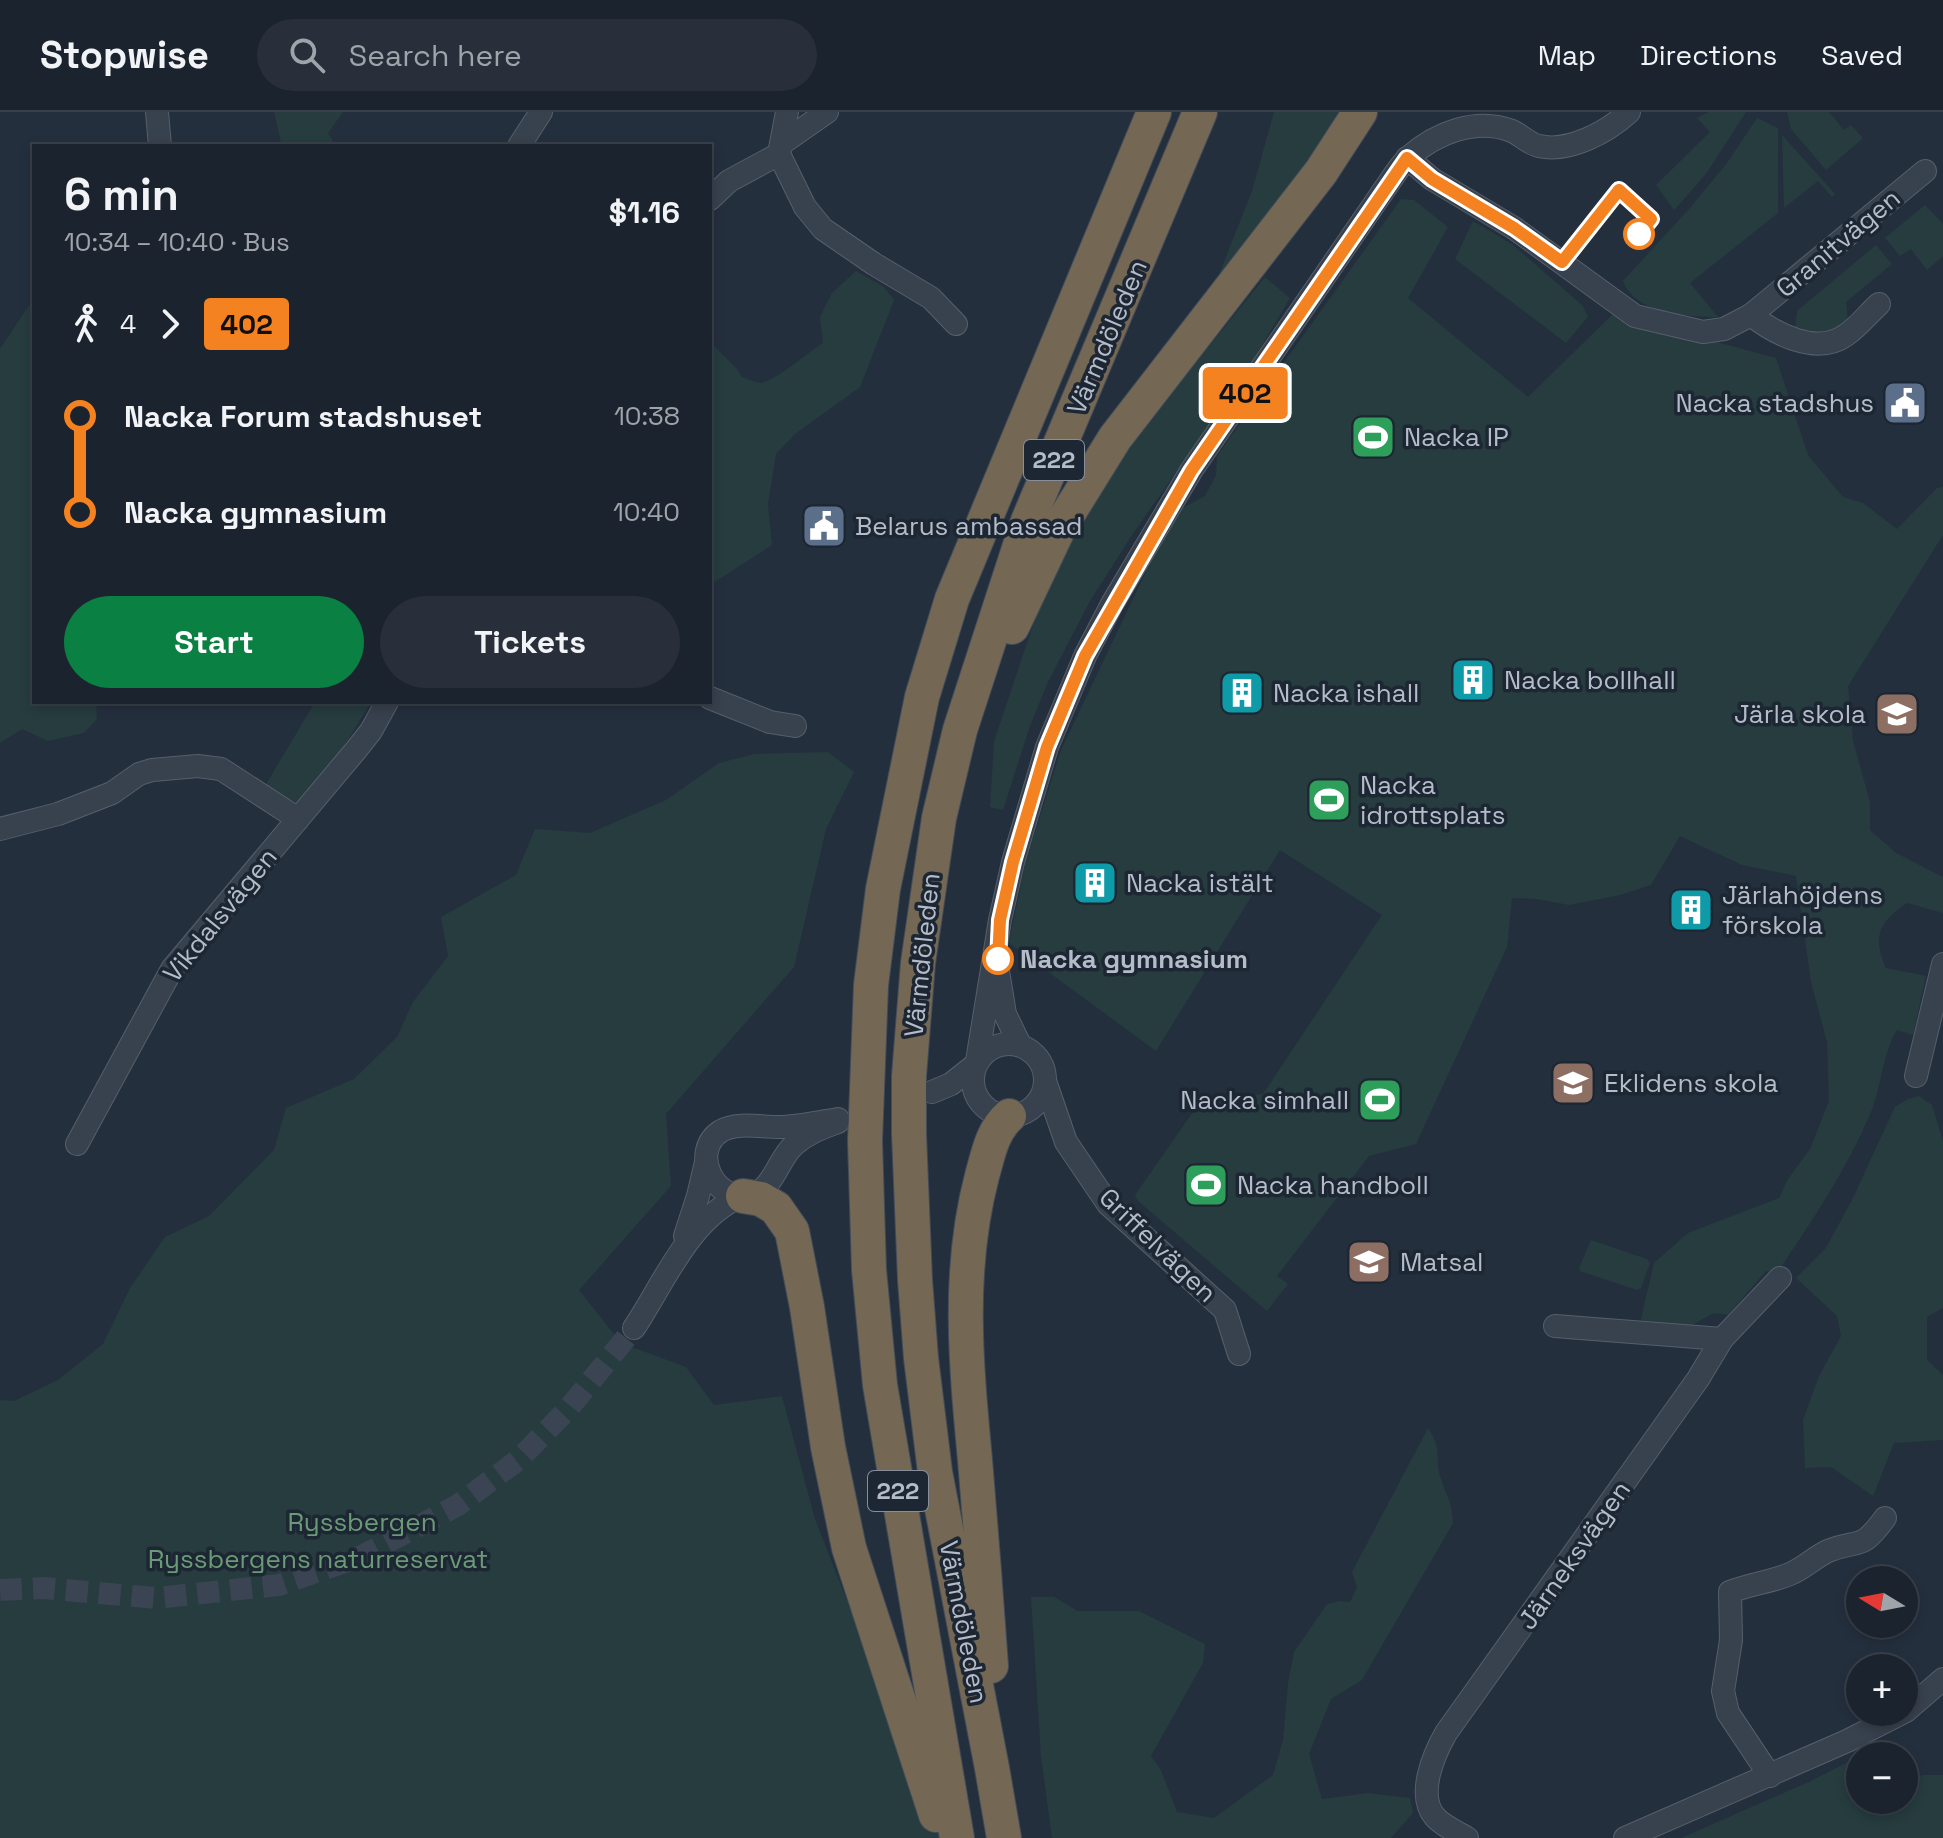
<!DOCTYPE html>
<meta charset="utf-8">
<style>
body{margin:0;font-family:"Space Grotesk",sans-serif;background:#282f3a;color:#f1f3f6;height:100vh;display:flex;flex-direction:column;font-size:30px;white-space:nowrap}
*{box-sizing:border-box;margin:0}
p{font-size:26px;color:#a0a4aa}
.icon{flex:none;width:44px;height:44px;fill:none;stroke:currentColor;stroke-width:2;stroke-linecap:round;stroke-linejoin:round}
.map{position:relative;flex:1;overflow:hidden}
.sheet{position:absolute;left:32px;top:32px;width:680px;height:560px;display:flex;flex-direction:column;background:#1b232e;border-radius:0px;box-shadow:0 4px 12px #0003,0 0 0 2px #39404a}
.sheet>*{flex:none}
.badge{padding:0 16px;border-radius:6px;font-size:28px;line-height:52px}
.needle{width:52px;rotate:280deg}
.buttons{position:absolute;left:1846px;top:1454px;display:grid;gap:16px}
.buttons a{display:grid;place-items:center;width:72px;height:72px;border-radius:50%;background:#1b232e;box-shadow:0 4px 12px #0003,0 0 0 2px #39404a;font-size:40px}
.map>.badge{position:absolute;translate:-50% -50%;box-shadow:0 0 0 4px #fff}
.legs{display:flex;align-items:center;gap:12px;height:88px;padding:0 32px;font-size:26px}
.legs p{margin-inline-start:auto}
.summary{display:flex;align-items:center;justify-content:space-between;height:136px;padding:0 32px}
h1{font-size:44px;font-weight:600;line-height:60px}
.primary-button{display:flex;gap:16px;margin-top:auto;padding:16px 32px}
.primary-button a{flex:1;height:92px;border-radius:48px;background:#0b8043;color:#fff;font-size:32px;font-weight:600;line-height:92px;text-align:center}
.primary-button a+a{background:#282f3a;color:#f1f3f6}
ul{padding:0 32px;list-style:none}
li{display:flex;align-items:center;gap:28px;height:96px;font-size:30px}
li i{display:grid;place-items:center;width:12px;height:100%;margin:0 10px;background:currentColor}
li i::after{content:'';width:20px;height:20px;margin:-10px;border:6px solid;border-radius:50%;background:#1b232e}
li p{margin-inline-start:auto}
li:first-child i{background:linear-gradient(#0000 50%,currentColor 0)}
li:last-child i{background:linear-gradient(currentColor 50%,#0000 0)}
header{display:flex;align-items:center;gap:48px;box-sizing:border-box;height:112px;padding:0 40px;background:#1b232e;border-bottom:2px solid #39404a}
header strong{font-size:38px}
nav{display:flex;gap:44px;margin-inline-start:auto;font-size:28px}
.search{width:560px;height:72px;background:#282f3a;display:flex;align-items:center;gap:20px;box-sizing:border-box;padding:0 28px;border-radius:44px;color:#a0a4aa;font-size:30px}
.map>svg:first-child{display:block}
.green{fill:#263c3f}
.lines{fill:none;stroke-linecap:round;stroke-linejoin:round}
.minor-tunnel{stroke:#3a4453;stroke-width:22;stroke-dasharray:22 11;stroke-linecap:butt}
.minor-casing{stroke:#565f6c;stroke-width:24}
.highway-casing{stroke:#434c59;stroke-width:36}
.minor{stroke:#38414e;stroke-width:22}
.highway{stroke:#746855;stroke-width:34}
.line-1-casing{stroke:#fff;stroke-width:18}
.line-1{stroke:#f58220;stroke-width:12}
.stop-1-dot{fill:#fff;stroke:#f58220;stroke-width:4}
.labels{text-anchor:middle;stroke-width:7;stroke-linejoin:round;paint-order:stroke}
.shield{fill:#1d2633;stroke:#878f9c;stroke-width:2}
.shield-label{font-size:24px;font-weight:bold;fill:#b4bcc9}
.street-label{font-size:26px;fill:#b4bcc9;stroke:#1d2633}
.poi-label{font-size:26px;fill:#b4bcc9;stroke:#1d2633;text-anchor:start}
.stop-label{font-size:26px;font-weight:bold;fill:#b4bcc9;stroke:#1d2633;text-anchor:start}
.park-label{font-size:26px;fill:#6b9a76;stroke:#1d2633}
</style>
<header>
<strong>Stopwise</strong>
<div class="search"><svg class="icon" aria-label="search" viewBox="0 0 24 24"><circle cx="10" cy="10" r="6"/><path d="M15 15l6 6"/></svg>Search here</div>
<nav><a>Map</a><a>Directions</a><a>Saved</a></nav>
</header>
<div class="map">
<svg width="1943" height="1726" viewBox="0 0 1943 1726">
<rect width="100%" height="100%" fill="#242f3e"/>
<g class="green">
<polygon points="274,0 343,0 328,21 336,34 271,34 281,31"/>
<polygon points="1274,0 1348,0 1218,165 1252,79"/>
<polygon points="1709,0 1746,0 1706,62 1674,98 1656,73 1710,20 1697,6"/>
<polygon points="1787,0 1829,0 1844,18 1851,13 1863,26 1826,58 1791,17"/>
<path d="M1757,6l21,10v85l-88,70 28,34c-30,0 -83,-3 -95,-36l66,-72 38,-46z"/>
<polygon points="1782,23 1835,82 1832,85 1818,69 1784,96"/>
<path d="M1401,87l13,1 34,27 -40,71 120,99 85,-83 163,44 32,97 35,42 20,6 34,26 40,-41 6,-1v48l-95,151 5,55 17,61v28l26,23 47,24v36l-36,-10c-28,19 -35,33 -21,65l40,8 -13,59 -16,-5c-15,25 -15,55 -26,82 -25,59 -59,109 -94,161l-11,-2 -38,44 -14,-2 -26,14 -48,-4 14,-60 34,-30 91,-35 9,-19 22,-30 19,-48 -2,-59 -16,-60 -15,-106 -54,-11 -62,-29 -29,49 -31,10 -51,10 -32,-6 -25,-1 -5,49 -91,197 -47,12 -92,120 11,8 -21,27 -129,-110 -3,-6 60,-86 28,-11 40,-4 119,-179 -102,-65 -124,201 -147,-108 16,-79 36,-114 91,-191 30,-51 23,-12 11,-21 1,-19z"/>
<polygon points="1925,93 1943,112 1943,144 1927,158 1911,137 1900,144 1885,126"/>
<polygon points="1473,109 1513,133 1582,193 1588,205 1566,231 1455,147"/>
<polygon points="1876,133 1892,152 1846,190 1848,212 1829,220 1795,218 1797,199"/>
<path d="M856,159l28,16 10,13 -34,87 -65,47 -19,20 -8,50 4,41 -62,40v-243l27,27 5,8c6,2 14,6 19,6 15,-2 47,-31 62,-40l-3,-26 12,-24z"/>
<polygon points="1265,165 1290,186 1247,259 1132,423 1090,489 1048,570 1030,614 1003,698 990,695 994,629 1047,472 1077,409 1127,336"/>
<polygon points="34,191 34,590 96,590 97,607 84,621 48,629 22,617 0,631 0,237 28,195"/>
<polygon points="315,590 371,590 335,649 299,692 291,693 265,674"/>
<polygon points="828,640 854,660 826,717 794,855 666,1002 671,1074 579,1178 621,1231 686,1255 714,1293 782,1284 815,1407 940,1726 0,1726 0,1288 14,1289 58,1268 103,1232 130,1176 165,1125 209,1104 274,1038 286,996 354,967 397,925 413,890 448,844 441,805 516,763 535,717 590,721 666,688 719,651 754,642"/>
<polygon points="1919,984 1932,993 1943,1029 1943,1196 1927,1205 1927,1248 1943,1263 1943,1328 1894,1331 1873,1384 1831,1355 1805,1356 1803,1308 1819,1264 1841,1224 1837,1204 1796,1166 1826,1136 1853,1086 1895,995 1908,987"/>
<polygon points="1591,1128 1647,1147 1650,1151 1641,1176 1637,1178 1580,1159 1579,1156"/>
<path d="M1428,1316c15,22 6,29 13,51 6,19 11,21 12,44l-91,157 -31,19 -22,55 13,45 46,-6 42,5 3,15 -22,25h-339l-11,-82 -10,-159h23l24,14h61l66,33 -2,19 -52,93 10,14 16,42 37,6 59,-43 10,-35 5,-57 6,-31 33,-48 13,-3 10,1 7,-15 -5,-15z"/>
<polygon points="1883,1632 1885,1644 1860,1644 1860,1688 1904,1688 1904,1667 1924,1663 1943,1663 1943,1726 1681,1726 1811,1669"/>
</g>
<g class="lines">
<polyline class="minor-tunnel" points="0,1478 43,1476 156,1486 279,1473 362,1444 458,1393 518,1348 569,1296 634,1216"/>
<g class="minor-casing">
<g id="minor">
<polyline points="157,0 160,34"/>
<polyline points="784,30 827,0"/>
<polyline points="519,34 541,0"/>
<polyline points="779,42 805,95 823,117 874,152 931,186 956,212"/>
<polyline points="1407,46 1432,67 1514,116 1635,204 1703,220 1724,217 1751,203 1925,59"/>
<polyline points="710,87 729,69 779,42 787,0"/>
<path d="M1751,203c24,19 66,41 95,20 12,-8 22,-21 33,-31"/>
<polyline points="710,586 770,610 795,614"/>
<polyline points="0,717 58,702 112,681 139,662 152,658 198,654 221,657 298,707"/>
<polyline points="998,859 1005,902 1020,933"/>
<circle cx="1009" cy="968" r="36"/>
<path d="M977,949l23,-141 13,-58 34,-115 38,-91 27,-52 79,-133 195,-284c7,-10 14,-22 23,-30 27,-24 67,-40 103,-26 9,4 17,13 27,15 30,7 68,-14 90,-34"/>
<polyline points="1916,964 1943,852"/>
<polyline points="1045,969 1066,1030 1108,1092 1225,1198 1239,1242"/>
<polyline points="932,980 951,972 975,953"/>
<path d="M838,1010c-16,6 -31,11 -44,23 -16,14 -20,44 -43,50 -37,9 -62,-44 -30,-64 17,-10 43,-3 62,-4 18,-1 37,-5 55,-8"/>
<polyline points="77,1032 172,857 356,638 371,619 387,590"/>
<polyline points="685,1124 698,1084 706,1050"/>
<polyline points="1555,1214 1722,1227"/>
<path d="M634,1216c30,-45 55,-109 107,-132"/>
<path d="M1770,1664l-42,-63 -5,-22 8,-51 -1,-48c20,-8 41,-10 60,-18 14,-6 25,-17 38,-23 33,-13 32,1 57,-33"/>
<path d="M1467,1726c-10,-6 -24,-12 -32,-21 -19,-22 -1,-63 11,-84l252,-354 24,-40 58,-61"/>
<polyline points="1625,1726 1847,1629 1906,1599 1943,1567"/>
</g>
</g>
<g class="highway-casing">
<g id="highway">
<polyline points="1012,515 1058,418 1115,326 1321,60 1360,0"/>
<polyline points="743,1084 761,1087 776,1096 792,1119 807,1195 828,1335 849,1436 936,1703"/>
<path d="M991,1554c-5,-69 -10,-137 -16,-206 -9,-96 -18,-189 7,-284 6,-21 10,-45 27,-60"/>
<polyline points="957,1726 880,1273 869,1158 865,1029 871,873 883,777 922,585 952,487 1154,0"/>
<polyline points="1004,1726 992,1656 935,1360 921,1246 915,1168 909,1022 909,964 918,851 939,706 960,618 1028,409 1200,0"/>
</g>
</g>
<use href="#minor" class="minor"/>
<use href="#highway" class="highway"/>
</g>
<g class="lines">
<g class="line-1-casing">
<polyline id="line-1" points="998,847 1000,808 1013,750 1047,635 1085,544 1191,359 1407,46 1432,67 1514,116 1562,150 1619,78 1651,107 1639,122"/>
</g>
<use href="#line-1" class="line-1"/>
</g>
<defs>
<g id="civic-square" transform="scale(2.3)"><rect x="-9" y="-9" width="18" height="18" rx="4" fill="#5c6f8a" stroke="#1d2633"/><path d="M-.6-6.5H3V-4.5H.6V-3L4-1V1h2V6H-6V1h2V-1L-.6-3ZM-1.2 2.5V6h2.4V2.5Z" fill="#fff"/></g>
<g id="stadium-square" transform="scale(2.3)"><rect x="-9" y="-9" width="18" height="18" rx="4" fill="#2e9e5b" stroke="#1d2633"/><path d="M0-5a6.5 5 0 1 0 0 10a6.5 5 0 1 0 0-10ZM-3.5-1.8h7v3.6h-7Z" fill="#fff"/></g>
<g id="building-square" transform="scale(2.3)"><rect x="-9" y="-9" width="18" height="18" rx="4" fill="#0f9aa8" stroke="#1d2633"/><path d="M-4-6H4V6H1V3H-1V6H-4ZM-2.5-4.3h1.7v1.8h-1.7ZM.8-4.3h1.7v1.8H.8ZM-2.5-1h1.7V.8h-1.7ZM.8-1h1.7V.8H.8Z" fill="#fff"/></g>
<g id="school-square" transform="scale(2.3)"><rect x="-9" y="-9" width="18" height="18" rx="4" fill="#8d6e63" stroke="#1d2633"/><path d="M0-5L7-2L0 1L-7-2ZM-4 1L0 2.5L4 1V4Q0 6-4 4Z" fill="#fff"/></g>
</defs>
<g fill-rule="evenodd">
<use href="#civic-square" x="1905" y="291"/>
<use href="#stadium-square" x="1373" y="325"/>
<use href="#civic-square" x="824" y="414"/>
<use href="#building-square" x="1473" y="568"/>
<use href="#building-square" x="1242" y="581"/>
<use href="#school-square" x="1897" y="602"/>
<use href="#stadium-square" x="1329" y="688"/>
<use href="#building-square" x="1095" y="771"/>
<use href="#building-square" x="1691" y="798"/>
<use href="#school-square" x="1573" y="971"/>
<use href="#stadium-square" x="1380" y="988"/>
<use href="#stadium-square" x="1206" y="1073"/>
<use href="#school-square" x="1369" y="1150"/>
</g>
<g class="stop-1-dot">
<circle cx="1639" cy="122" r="14"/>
<circle cx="998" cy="847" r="14"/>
</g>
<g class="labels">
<g class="shield">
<rect x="1024" y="328" width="60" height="40" rx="6"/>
<rect x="868" y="1359" width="60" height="40" rx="6"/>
</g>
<g class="shield-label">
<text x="1054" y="356">222</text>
<text x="898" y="1387">222</text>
</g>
<g class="street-label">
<text transform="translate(1838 131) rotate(-40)" y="9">Granitvägen</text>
<text transform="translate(1107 225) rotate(-67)" y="9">Värmdöleden</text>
<text transform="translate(220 803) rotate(-51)" y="9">Vikdalsvägen</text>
<text transform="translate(922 843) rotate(-84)" y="9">Värmdöleden</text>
<text transform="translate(1158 1133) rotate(44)" y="9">Griffelvägen</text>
<text transform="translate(1574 1443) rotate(-55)" y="9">Järneksvägen</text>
<text transform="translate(964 1510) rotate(79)" y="9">Värmdöleden</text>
</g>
<g class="poi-label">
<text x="1874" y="300" text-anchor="end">Nacka stadshus</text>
<text x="1404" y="334">Nacka IP</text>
<text x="855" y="423">Belarus ambassad</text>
<text x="1504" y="577">Nacka bollhall</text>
<text x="1273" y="590">Nacka ishall</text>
<text x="1866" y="611" text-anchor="end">Järla skola</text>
<text x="1360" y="682">Nacka<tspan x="1360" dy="30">idrottsplats</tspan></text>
<text x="1126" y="780">Nacka istält</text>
<text x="1722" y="792">Järlahöjdens<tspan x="1722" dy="30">förskola</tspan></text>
<text x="1604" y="980">Eklidens skola</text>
<text x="1349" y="997" text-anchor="end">Nacka simhall</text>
<text x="1237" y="1082">Nacka handboll</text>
<text x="1400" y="1159">Matsal</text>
</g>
<g class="stop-label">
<text x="1020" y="856">Nacka gymnasium</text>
</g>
<g class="park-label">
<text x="362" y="1419">Ryssbergen</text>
<text x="318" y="1456">Ryssbergens naturreservat</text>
</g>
</g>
</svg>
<div class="buttons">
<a><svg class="needle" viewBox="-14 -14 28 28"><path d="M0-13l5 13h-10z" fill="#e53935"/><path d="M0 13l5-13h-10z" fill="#a0a4aa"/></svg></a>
<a>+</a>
<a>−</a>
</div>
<b class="badge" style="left:1245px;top:281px;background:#f58220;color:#111">402</b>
<section class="sheet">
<div class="summary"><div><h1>6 min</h1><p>10:34 – 10:40 · Bus</p></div><b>$1.16</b></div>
<div class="legs"><svg class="icon" aria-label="walk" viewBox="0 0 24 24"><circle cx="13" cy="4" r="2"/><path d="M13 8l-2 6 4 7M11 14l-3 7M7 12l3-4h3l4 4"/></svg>4<svg class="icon" aria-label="forward" viewBox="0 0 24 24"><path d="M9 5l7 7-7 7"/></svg><b class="badge" style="background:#f58220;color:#111">402</b></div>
<ul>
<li><i style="color:#f58220"></i><b>Nacka Forum stadshuset</b><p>10:38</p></li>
<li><i style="color:#f58220"></i><b>Nacka gymnasium</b><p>10:40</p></li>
</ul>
<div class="primary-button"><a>Start</a><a>Tickets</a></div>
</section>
</div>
